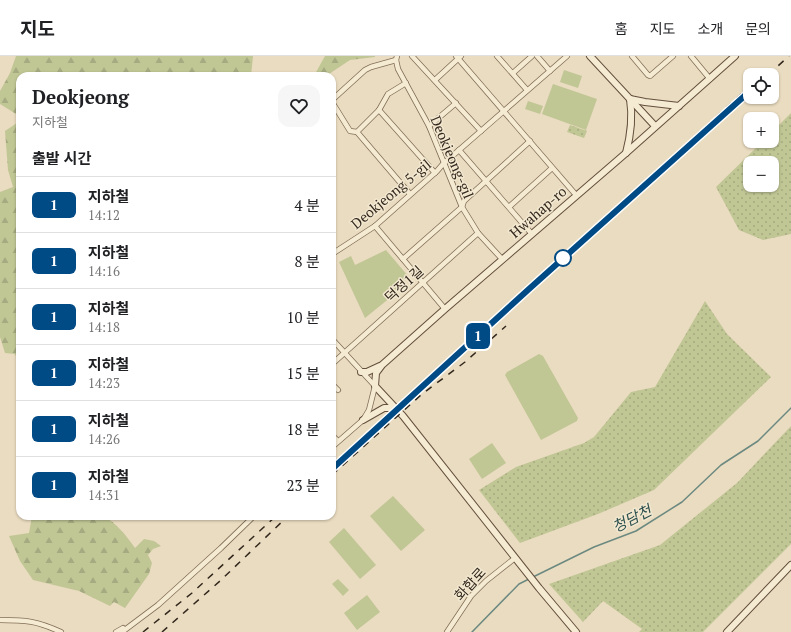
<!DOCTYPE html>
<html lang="ko">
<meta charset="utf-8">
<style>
body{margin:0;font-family:"PT Serif","Noto Sans KR",serif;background:#f6f6f6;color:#202124;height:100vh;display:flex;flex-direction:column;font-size:15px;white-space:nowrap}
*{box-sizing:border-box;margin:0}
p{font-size:13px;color:#757577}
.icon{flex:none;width:22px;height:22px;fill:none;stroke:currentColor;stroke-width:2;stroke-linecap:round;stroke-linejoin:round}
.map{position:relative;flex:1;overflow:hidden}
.panel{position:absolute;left:16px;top:16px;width:320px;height:448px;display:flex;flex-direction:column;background:#fff;border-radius:12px;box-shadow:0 1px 3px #0004}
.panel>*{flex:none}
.badge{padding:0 8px;border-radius:6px;font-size:14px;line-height:26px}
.buttons{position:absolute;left:743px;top:12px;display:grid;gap:8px}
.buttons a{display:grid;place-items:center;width:36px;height:36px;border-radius:8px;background:#fff;box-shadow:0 1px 3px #0004;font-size:20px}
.map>.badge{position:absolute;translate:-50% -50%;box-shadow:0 0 0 2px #fff}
h2{padding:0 16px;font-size:15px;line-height:36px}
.round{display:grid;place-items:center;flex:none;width:42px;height:42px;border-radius:12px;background:#f6f6f6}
.headline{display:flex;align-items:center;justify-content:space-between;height:68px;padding:0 16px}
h1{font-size:19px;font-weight:600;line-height:30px}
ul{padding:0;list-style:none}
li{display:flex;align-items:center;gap:12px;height:56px;padding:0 16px;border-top:1px solid #e0e0e0}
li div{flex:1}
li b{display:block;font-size:15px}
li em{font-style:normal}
li .badge{min-width:44px;font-weight:700;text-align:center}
header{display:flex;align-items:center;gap:24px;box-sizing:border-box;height:56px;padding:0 20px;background:#fff;border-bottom:1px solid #e0e0e0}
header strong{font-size:19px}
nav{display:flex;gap:22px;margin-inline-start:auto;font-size:14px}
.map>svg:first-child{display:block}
.grass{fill:url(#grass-dots);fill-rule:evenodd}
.forest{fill:url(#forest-firs)}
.garden{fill:#c1c695}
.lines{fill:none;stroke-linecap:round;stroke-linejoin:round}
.stream{stroke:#6b8981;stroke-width:1.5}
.minor-casing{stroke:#816e59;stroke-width:6}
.secondary-casing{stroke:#634f3d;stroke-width:8}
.minor{stroke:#f5ead2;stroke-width:4.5}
.secondary{stroke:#f5ead2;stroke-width:6}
.rail{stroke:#32271d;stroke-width:1.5;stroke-dasharray:7 7;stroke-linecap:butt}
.line-casing{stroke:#fff;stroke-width:9}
.line{stroke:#004a85;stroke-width:6}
.stop-dot{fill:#fff;stroke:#004a85;stroke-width:2}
.labels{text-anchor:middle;stroke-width:3;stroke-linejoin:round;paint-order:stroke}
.street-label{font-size:14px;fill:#32271d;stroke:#f2e7cf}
.water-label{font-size:15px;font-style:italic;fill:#2d504e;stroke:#f2e7cf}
</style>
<header>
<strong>지도</strong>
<nav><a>홈</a><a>지도</a><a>소개</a><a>문의</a></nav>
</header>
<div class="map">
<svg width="791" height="576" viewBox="0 0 791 576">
<defs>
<pattern id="grass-dots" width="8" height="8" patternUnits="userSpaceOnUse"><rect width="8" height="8" fill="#c1c695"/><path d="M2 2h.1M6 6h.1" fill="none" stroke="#a6aa80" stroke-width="1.8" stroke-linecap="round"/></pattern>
<pattern id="forest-firs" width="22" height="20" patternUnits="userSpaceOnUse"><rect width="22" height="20" fill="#c1c695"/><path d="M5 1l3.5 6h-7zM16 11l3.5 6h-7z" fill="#a6aa80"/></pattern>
</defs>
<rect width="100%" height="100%" fill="#eadcc0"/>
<g class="grass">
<path d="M791,57v121l-28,6 -24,-10 -23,-43 47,-46h9v-9zM750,107h22v22h-22z"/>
<polygon points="570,69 587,75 584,82 567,76"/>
<polygon points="705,245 727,278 771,321 654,434 598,458 520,487 479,434 516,411 584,387 594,381 631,336 655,331"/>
<polygon points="791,370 791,488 703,576 639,576 642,573 603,545 583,566 549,528 660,489 737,427"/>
</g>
<g class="forest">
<polygon points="16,0 253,0 251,20 20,20 20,311 15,298 5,297 0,281 0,136 13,131 8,114 5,75 17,67 16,58 0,48 0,35 10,17"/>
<polygon points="325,0 375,0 375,1 350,4 326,20 317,20 315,18"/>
<path d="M32,460h72c13,8 22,19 31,32l9,-9 10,2 7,5 -8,3 -5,6 4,8 -3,11 -24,34 -11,-6 -4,4 -31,-15 -46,-11 -13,-19 -11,-25 20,-3z"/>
</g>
<g class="garden">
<polygon points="564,14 582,20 578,32 560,26"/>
<polygon points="553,28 597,43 586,74 542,58"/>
<polygon points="528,45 543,50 540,58 525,53"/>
<polygon points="386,194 408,220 404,224 407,228 365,262 339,206 351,200 355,209"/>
<polygon points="539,298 543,300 578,362 577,365 541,384 505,319 507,316"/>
<polygon points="492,387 506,407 482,423 469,403"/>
<polygon points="393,440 425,474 401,495 370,460"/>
<polygon points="344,472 376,509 360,523 329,486"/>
<polygon points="338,523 349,534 343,540 332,528"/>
<polygon points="367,539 380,556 357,574 344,557"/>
</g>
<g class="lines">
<g class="stream">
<polyline points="533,521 594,491 636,475 682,446 721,409 758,385 791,352"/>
<polyline points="472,576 519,528 529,523"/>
</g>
<g class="minor-casing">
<g id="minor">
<polyline points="397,0 396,4 398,13 429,70 462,151 478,177 502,203"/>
<polyline points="412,0 481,75"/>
<polyline points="456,0 576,139"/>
<polyline points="497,0 527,34"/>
<polyline points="537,0 550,15"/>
<polyline points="632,0 648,19 650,20 673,0"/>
<polyline points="691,0 710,23"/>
<polyline points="513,17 532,0"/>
<polyline points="281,20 281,19"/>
<polyline points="435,24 461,0"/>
<polyline points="332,44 365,14 371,11 396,4"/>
<polyline points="332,46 350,75 357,76 410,138"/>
<polyline points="379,54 435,117"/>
<polyline points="429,70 456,47"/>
<polyline points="357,76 379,54 388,38 406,27"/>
<polyline points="459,94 531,177"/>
<polyline points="509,151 552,112"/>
<polyline points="375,170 445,253"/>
<polyline points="332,198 375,170 437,115 443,108 567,0"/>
<polyline points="403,203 462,151 464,145 530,85"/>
<polyline points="332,283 375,330 369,354 363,364 332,391"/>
<polyline points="332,308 478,177"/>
<polyline points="332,328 338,334"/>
<polyline points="332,379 338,385"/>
<path d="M0,564c26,0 37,1 61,12"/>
<polyline points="116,576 123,572"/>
<polyline points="122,576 158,549 221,492 254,460"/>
<polyline points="447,576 471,540 486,525 515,502"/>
</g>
</g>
<g class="secondary-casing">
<g id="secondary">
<polyline points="590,0 655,70"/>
<polyline points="630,43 645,46 679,50"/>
<path d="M626,97c5,-19 7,-35 4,-54"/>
<polyline points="361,316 367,316 380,310"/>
<polyline points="363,364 384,352 396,352"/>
<polyline points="576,576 539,532 403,360 375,330 376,317 382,309 445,253 626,97 735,0"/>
<polyline points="727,576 791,509"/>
</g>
</g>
<use href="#minor" class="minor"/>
<use href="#secondary" class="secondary"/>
<g class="rail">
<polyline points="768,19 789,0"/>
<polyline points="332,409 750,30"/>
<polyline points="332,419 422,338 465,306 506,270"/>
<polyline points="143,576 192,537 276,460"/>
<polyline points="162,576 220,525 288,460"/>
</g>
</g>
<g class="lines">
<g class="line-casing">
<polyline id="line" points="332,413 529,233 750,35"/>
</g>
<use href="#line" class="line"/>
</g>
<circle class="stop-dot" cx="563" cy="202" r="8"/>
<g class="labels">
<g class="street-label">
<text transform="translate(452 101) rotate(67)" y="5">Deokjeong-gil</text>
<text transform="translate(391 138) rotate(-40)" y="5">Deokjeong 5-gil</text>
<text transform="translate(538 156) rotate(-41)" y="5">Hwahap-ro</text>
<text transform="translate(404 228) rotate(-42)" y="5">덕정1길</text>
<text transform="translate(470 528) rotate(-48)" y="5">화합로</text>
</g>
<g class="water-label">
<text transform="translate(632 463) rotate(-27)" y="5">청담천</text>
</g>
</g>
</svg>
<div class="buttons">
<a><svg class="icon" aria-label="locate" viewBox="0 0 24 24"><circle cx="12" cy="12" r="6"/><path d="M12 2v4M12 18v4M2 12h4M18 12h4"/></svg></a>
<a>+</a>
<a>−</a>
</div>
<b class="badge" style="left:478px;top:280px;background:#004a85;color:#fff">1</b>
<section class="panel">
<div class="headline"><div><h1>Deokjeong</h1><p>지하철</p></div><a class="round"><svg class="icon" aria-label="heart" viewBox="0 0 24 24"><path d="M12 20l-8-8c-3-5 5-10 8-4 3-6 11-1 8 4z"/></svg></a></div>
<h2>출발 시간</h2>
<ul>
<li><span class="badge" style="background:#004a85;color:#fff">1</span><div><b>지하철</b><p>14:12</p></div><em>4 분</em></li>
<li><span class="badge" style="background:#004a85;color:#fff">1</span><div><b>지하철</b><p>14:16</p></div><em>8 분</em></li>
<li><span class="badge" style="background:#004a85;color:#fff">1</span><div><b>지하철</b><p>14:18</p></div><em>10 분</em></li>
<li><span class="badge" style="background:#004a85;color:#fff">1</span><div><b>지하철</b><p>14:23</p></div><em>15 분</em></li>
<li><span class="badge" style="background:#004a85;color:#fff">1</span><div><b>지하철</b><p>14:26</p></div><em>18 분</em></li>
<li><span class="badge" style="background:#004a85;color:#fff">1</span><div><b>지하철</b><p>14:31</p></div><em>23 분</em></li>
</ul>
</section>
</div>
